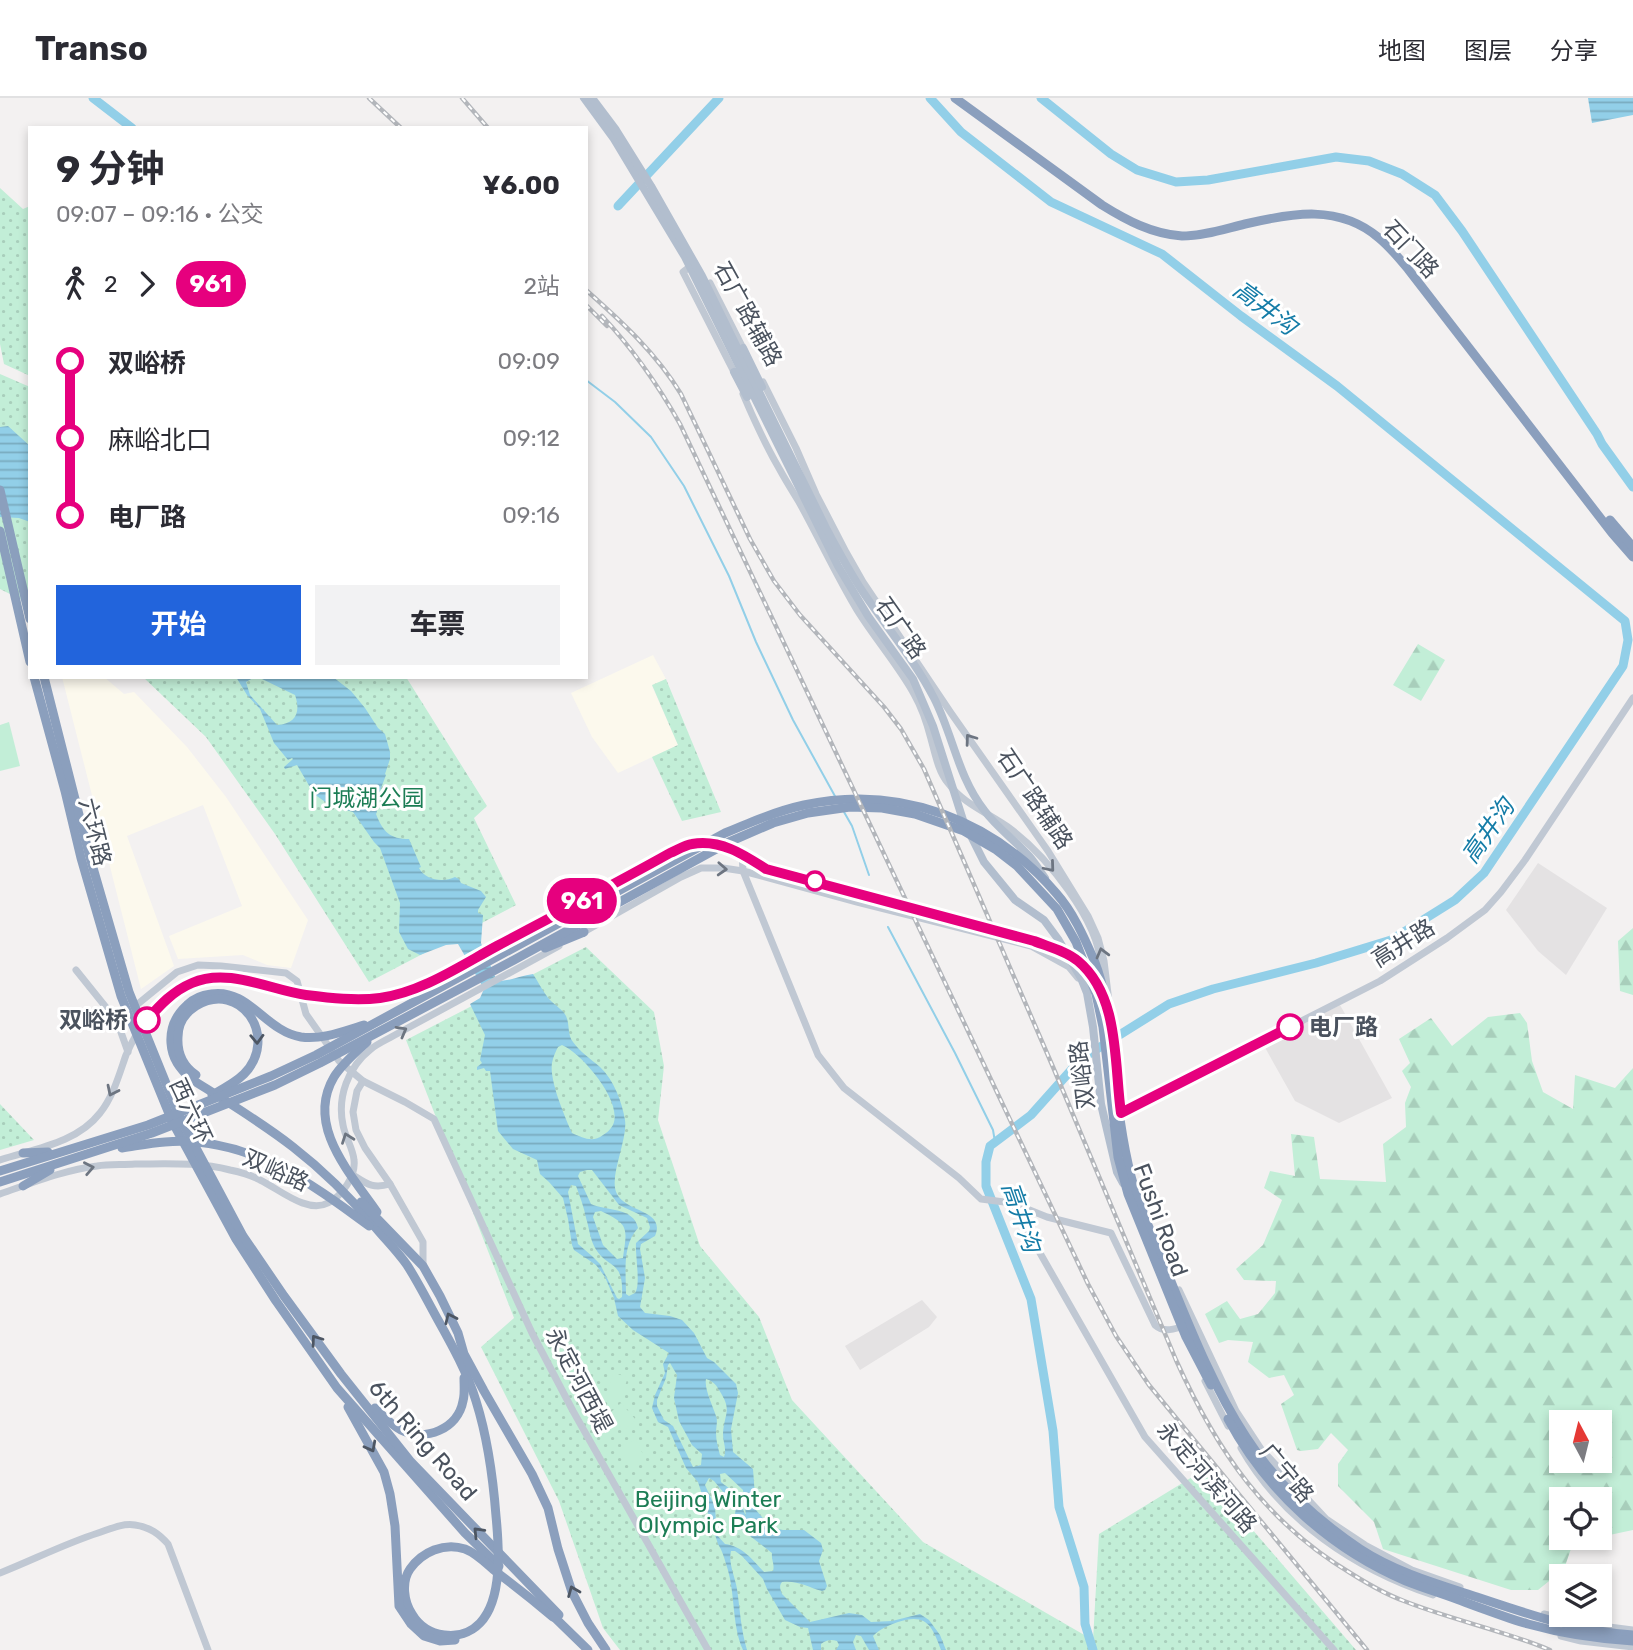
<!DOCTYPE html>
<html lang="zh">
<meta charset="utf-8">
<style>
body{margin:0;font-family:Rubik,"Noto Sans SC",sans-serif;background:#f2f2f3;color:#2b2b33;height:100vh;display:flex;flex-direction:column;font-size:26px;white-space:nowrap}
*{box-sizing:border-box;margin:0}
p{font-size:23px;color:#7c7c81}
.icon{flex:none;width:38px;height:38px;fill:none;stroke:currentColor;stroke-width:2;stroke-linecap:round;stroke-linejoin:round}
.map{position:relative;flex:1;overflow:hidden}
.panel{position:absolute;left:28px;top:28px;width:560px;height:553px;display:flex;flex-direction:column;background:#fff;border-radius:0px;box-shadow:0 4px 10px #0003}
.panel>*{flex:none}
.badge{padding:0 14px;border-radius:23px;font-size:24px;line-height:46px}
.needle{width:46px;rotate:353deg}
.tools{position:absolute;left:1549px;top:1312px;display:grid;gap:14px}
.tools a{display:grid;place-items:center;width:63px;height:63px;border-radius:0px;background:#fff;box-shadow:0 4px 10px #0003;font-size:35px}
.map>.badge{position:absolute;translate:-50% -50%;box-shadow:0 0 0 4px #fff}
.legs{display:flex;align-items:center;gap:10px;height:77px;padding:0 28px;font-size:23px}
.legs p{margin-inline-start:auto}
.summary{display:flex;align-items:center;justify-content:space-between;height:119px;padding:0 28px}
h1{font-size:38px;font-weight:700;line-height:52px}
.cta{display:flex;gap:14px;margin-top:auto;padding:14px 28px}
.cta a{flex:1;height:80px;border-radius:0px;background:#2264dc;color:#fff;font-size:28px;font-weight:700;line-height:80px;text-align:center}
.cta a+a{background:#f2f2f3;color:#2b2b33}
ul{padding:0 28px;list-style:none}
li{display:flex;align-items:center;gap:24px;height:77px;font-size:26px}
li i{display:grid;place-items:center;width:10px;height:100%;margin:0 9px;background:currentColor}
li i::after{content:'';width:18px;height:18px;margin:-9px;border:5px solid;border-radius:50%;background:#fff}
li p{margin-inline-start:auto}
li:first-child i{background:linear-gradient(#0000 50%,currentColor 0)}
li:last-child i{background:linear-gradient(currentColor 50%,#0000 0)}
header{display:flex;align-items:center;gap:42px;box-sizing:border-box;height:98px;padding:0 35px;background:#fff;border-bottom:2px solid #e1e1e2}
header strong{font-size:33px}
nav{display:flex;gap:38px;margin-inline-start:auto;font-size:24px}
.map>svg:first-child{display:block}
.commercial{fill:#fcf9ed}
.education{fill:#e4e2e3}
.forest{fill:url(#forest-firs);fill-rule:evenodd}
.park{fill:url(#park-dots)}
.garden{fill:#c2eed7}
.water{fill:url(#water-rules);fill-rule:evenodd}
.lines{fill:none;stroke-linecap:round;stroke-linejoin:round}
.stream{stroke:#92cfe8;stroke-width:2}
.river{stroke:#92cfe8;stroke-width:9}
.secondary{stroke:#c0c8d3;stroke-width:7}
.primary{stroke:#b2bece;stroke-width:8}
.highway{stroke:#8b9fbd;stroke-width:9}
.rail-casing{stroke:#b3b6bb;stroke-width:4.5}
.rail{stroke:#fff;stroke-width:2;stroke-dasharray:5;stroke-linecap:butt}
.oneway{stroke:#6d7581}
.oneway2{stroke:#4d5663}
.line-1-casing{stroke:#fff;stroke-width:16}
.line-1{stroke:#e6007e;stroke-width:10}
.stop-1-dot{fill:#fff;stroke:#e6007e;stroke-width:3.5}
.labels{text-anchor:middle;stroke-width:6;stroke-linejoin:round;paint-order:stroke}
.street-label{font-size:23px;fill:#4a525e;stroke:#fff}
.park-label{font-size:23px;fill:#1c7d55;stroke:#fff}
.stop-label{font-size:23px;font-weight:bold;fill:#4a525e;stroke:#fff;text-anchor:end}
.water-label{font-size:24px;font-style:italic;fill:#147ca7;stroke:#fff}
</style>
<header>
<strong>Transo</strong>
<nav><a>地图</a><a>图层</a><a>分享</a></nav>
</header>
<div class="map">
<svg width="1633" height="1552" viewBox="0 0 1633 1552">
<defs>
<pattern id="forest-firs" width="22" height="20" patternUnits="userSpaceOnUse" patternTransform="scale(1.75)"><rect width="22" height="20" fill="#c2eed7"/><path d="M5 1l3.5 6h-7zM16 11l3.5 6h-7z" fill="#a8cebb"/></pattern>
<pattern id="park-dots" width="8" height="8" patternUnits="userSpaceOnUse" patternTransform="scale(1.75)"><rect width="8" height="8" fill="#c2eed7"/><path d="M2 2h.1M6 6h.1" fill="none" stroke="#a8cebb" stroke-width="1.8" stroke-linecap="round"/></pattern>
<pattern id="water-rules" width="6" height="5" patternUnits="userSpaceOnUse" patternTransform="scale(1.75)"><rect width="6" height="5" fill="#92cfe8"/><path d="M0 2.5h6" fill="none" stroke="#79abbf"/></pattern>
</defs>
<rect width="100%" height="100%" fill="#f3f1f1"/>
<g class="commercial">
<polygon points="653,557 666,581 652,588 678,647 618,675 592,639 571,595"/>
<polygon points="62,579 104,579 124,596 134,594 187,649 226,699 308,822 291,870 267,867 243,857 178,861 169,838 242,808 203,707 127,738 174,868 141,891"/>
</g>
<g class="education">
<polygon points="1538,765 1607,810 1566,877 1538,853 1506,812"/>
<polygon points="1340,907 1392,1000 1339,1025 1295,1003 1263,946"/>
<polygon points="922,1202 937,1219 929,1229 860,1272 845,1248"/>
</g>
<g class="forest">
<polygon points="1418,546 1445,562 1421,603 1393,587"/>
<polygon points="1633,830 1633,897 1620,893 1618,843"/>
<path d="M1520,915l7,10 5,38 11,31 30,17 2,-34 40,13 18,-20v462l-33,7v-37h-39v38h34l-22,5 -9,26 -26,21h-27l-128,-41 -9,-27 -36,-36v-22l10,-14 -17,-17 -13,16 -17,2 -4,-1 -16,-46 13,-9 -10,-20 -15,3 -21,-16 5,-20 -25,-2 -9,3 -14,-29 22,-13 13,18 18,-5 17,-21 1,-12 -32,-1 -8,-11 27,-24 19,-45 -18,-12 6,-17 25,5 -4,-42 23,3 6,42 66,3 -3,-38 23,-17 -1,-24 6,-16 -9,-16 8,-8 -11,-24 32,-21 21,28 36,-29zM1561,1325h39v38h-39z"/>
</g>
<g class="park">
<polygon points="0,90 23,111 30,108 30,278 4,266 0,246"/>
<polygon points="0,276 30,289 30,506 0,491"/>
<polygon points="143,579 406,579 487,708 474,720 516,807 369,884 275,736 206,639"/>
<polygon points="666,581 721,714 682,723 652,659 678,647 652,587"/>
<polygon points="586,849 654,914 664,968 658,1022 700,1148 759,1219 792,1302 923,1444 1093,1542 1099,1436 1202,1373 1356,1552 620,1552 603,1530 559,1403 481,1249 514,1220 406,942"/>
<polygon points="0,1006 34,1042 0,1052"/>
</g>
<g class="garden">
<polygon points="9,624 20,668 0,673 0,627"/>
<polygon points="613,1275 628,1279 620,1303 606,1299"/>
<polygon points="621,1305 636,1322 624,1332 610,1315"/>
<polygon points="636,1341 645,1361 631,1368 621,1348"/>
</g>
<g class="water">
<polygon points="1588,0 1633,0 1633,17 1592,25"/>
<polygon points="8,328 30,348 30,424 19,420 0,419 0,329"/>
<path d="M236,579h97l18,14 14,17 13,20 7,6 5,18v7l-5,15 1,1 -11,29 2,8 -1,2c7,18 14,25 33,25l12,28 -2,1c6,12 24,15 36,9l4,2 2,4 20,8 5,6 -8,13v3l5,2 -2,28 16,38c13,0 23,-5 36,-7 6,9 11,20 18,27 5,5 12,9 15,15 4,8 1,19 7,26 7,10 18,17 27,25 14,13 22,35 25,53 3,20 -17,58 -8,74 10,19 49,16 38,42l-14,8 -1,5 5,29 -5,29 5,6 25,3 12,4 12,13 13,25 7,4 22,22 2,9 -7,36 2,23 20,17 3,41 15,18 12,2h21l17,13 2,7 -4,11 8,25 -2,4 -3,1c-14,-4 -25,-11 -40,-9 -3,4 -2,7 0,12l28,28 39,-9 13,2 9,7 21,-1 28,-7 9,6 11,15 6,15h-5c-9,-25 -15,-37 -43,-28 -9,3 -18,7 -25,14l6,14h-10l-8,-14 -5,-1 -3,7 3,8h-20l3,-5 -2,-4c-6,-2 -11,-1 -16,3v6h-8l-5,-22 -8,-1 -15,-7 -18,-31 -4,-10 -21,-23 -7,-5h-4c-3,12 4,26 6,38 3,21 4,41 10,61h-4c-12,-27 -7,-58 -17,-86 -2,-7 -4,-14 -8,-20l-20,-62 -12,-14 -18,-41 -10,-5 -6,-14 3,-13 10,-22 -2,-9 6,-11 -36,-23 -15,-14 -4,-18 -9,-21 -9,-12 -22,-15 -2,-5 -4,-26 -5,-21 -14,-16 -9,-8 -3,-14 -24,-11 -15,-18 -8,-60h-4l-2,-3 -7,2v-3l5,-4 -2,-3 5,-25 -15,-31 10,-6 4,-9 -26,-45 -12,1 -26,10 -12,-6 -9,-17 1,-29 -20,-55 -6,-6 -21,-30 -22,-6 -17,-12 -17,-29 -12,4 -1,-2 9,-8 -1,-1 -4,2 -14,-17 -14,-34 -13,-14zM253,580l9,1 33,16c6,17 1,29 -18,30l-27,-30 -4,-13zM562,947c20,8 66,62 49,83 -2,3 -5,5 -8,7 -10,8 -20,3 -31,-2 -7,-16 -23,-53 -20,-70 1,-6 4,-12 6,-16zM587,1072h5l27,35 28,13 3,9 -1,4 -13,12c-1,11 5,43 -1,50 -2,1 -4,2 -6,3l-3,-2c0,-22 -4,-49 12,-66 -4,-21 -32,-17 -47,-24l-13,-28 2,-4zM571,1087l5,1c4,11 8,21 10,32 3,9 4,20 8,28 13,25 30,11 28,51l-3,2 -2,-1 -17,-34 -8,-8 -14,-12 -10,-52zM601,1113c29,14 26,17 22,47l-6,1 -14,-14 -10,-28 2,-5zM670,1265l7,12 -3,23 5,23 13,24 10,9 -1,11 -8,2 -20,-41 -9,-6 -7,-14v-6l9,-22 2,-13zM706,1281c6,2 9,4 13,11 14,21 5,23 4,44 0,9 4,15 1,23l-4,-2c-2,-7 -4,-15 -4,-22 0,-6 2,-12 0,-17 -3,-10 -12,-27 -10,-37zM725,1375l18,17 3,26c-3,-5 -4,-12 -7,-17 -4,-8 -11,-11 -18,-17l-1,-8zM709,1380l5,3 15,18 1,4 6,5 -2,11 3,7 35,27c-1,7 3,11 1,18l-9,1c-12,-13 -22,-26 -39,-28l-8,-9 -2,-28 -10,-22z"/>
</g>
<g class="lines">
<g class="stream">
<polyline points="586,282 615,304 651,339 684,388 729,478 756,544 793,622 836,700"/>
<polyline points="844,714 852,728 869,777"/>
<polyline points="888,829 955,955 993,1032 995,1044"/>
</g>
<g class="river">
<polyline points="93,0 132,30"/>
<polyline points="930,0 961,34 1051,104 1162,156 1241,218 1337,288 1625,523 1628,542 1623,568 1484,775 1455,802 1391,842 1316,865 1213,891 1169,906 1081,961 1031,1017 990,1048 986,1064 986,1088 1031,1201 1053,1333 1059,1409 1084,1489 1085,1526 1093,1552"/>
<polyline points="1041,0 1111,56 1137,72 1176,84 1208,82 1336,59 1369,63 1402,76 1435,97 1462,133 1597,336 1602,346 1633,389"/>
<polyline points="618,108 719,0"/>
</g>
<g class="secondary">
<polyline points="692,167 683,174 736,278"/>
<polyline points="710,185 744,252"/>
<polyline points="763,284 796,350 816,396 846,454 863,484 951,615 1048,753 1088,818 1098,840 1104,863 1109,904"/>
<path d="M743,296c11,26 23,52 37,76 6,11 13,22 19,32 20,36 37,73 58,108 18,29 41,55 57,84 8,14 13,29 17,45 4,14 7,32 17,44 16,22 43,31 64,47 35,27 86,89 89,135l-5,4"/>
<path d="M742,756l1,17 75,184 26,33 115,90 22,21 31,4 35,14 64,16 44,92c8,7 16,5 26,2"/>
<path d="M562,814l108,-59 20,-9h28l24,10 24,15 268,72c30,12 51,19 67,49"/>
<polyline points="582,835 681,779 701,770 723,770 743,773 857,804 1031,848 1069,869 1078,880"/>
<polyline points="76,872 117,923 128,954"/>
<polyline points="117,923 177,874 198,867 221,868 286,875 297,883 306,916 339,963 363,983 405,1004 434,1021 532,1235 573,1313 708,1552"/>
<polyline points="363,983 357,993 353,1014 356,1032 365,1050 390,1086 423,1144 423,1168"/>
<polyline points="1117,1017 1380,883 1447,840 1485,812 1501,794 1525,762 1633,600"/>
<path d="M0,1062c34,-11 77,-17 100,-47 13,-16 19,-38 26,-58 11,-27 39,-62 67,-73 33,-13 76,6 110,12 23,5 50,6 74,4 32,-3 60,-20 88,-35 27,-14 53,-29 80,-43"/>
<path d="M353,1077c14,9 20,14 37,9"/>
<path d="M0,1096c32,-11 64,-24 97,-28 12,-2 25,-1 38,-2 31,0 64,-2 95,6 10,2 21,5 30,10 19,9 47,34 68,23 14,-7 28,-27 26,-43 -1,-12 -9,-23 -11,-35 -6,-28 5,-58 28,-76 6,-5 15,-9 22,-13l166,-90"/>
<polyline points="1012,1106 1145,1339 1334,1552"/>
<polyline points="1179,1192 1236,1313 1261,1351 1326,1421 1365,1447 1412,1472 1460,1489"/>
<polyline points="1205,1283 1228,1328"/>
<path d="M1241,1350c42,73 114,121 192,147"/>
<path d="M0,1475c33,-13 64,-29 98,-40 12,-4 24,-10 37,-8 15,2 24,9 33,19l40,106"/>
<polyline points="1544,1516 1586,1526 1633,1532"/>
<polyline points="1561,1538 1581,1543 1633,1549"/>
</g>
<g class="primary">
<polyline points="584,0 614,41 685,159 838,468 868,518 913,581 933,628 963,722 984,764 1015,802 1044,822 1058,841 1081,880 1087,895 1093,929 1101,1006 1117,1074 1123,1085"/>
<path d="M592,0l24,32 35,56 51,90 125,254c12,22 24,45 38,65 23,34 50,66 69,103 19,37 24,79 50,112 13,18 31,30 45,46 6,7 11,15 16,22"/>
<polyline points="743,250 762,289"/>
<polyline points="734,274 747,299"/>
</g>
<g class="highway">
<path d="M955,0l147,107c24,15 50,29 80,31 21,0 42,-7 63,-12 47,-11 94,-20 134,14 11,9 20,20 29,31l204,264 21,24"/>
<polyline points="0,392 30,521"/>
<polyline points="1610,422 1633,449"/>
<polyline points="0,433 30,564"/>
<polyline points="34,579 65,693 81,760 121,898 172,1023 236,1141 276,1203 337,1290 465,1435 499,1468"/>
<polyline points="44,579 89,756 129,894 180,1020 243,1138 284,1198 341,1276 411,1364 559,1517"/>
<polyline points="539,831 565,812"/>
<polyline points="545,850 584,834"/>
<path d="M364,927c-20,6 -42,15 -63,12 -36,-6 -52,-49 -90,-43 -9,1 -17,4 -24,11 -11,10 -17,23 -16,38 1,16 9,26 20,36 35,22 70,43 102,68 31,24 58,51 83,81 10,12 22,24 31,37 11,17 21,37 31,55 14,25 30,54 38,81 12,38 17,76 20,115 3,31 7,83 -16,107 -19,20 -54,15 -68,-9 -8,-12 -11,-32 -2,-45 12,-17 34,-27 55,-20 11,4 21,14 30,22 20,15 39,30 58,46"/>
<path d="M367,944c-12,11 -25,22 -33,35 -29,49 17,97 43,135"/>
<path d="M196,977c-13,-9 -19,-22 -18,-38 0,-13 7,-24 18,-31 44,-27 84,31 48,68 -9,9 -21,15 -32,21"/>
<path d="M122,1050c14,-2 28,-5 43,-6 79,-7 144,39 204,84"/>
<polyline points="23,1055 48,1054"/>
<path d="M0,1073l148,-46 123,-49 45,-21 409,-222c26,-11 52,-22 79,-28 96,-21 189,15 252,88 17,19 28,44 38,67 14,35 16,73 20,110 4,39 9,80 20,117 10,31 24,62 36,92 22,54 44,109 76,158 28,44 71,83 114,112 35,23 77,35 117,48 51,17 102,35 156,38"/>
<polyline points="0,1084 152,1035 275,987 320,965 514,862 729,744 773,725 808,715 850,709 882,710 915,716 964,733 995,751 1017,768 1057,811 1076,844 1096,896 1103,929 1118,1059 1128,1096 1186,1239 1211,1287"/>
<polyline points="23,1088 50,1072"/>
<polyline points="361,1104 423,1168 440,1198 458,1235 464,1256 484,1293 532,1376 548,1410 558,1451 572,1494 588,1525 606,1552"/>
<polyline points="348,1309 384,1374 390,1396 395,1428 399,1508 411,1526 424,1538 440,1543 455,1542"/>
<path d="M375,1310c8,8 16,17 26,22 24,12 57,-1 62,-29 2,-7 1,-15 1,-23"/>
<path d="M1228,1321c39,73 103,130 178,162 20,8 41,14 61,22 20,7 40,15 61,21 32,9 71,15 105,17"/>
<polyline points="550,1515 588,1552"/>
</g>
<g class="rail-casing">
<g id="rail">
<polyline points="369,0 401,30"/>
<polyline points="462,0 488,30"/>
<path d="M586,192c36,32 70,63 95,104l69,145 24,42 26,34 84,92 17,22 23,40 129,298 123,293c41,91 89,162 176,214 16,10 33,20 52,27 48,19 98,29 146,49"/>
<polyline points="586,207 607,228"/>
<path d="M602,218c31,33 56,69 78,108l408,860 28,52 33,49 218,265"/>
</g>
</g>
<use href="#rail" class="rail"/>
</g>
<defs><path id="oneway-chevron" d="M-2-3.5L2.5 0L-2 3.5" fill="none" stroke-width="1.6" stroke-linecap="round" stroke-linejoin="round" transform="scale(1.75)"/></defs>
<g class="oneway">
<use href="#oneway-chevron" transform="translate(970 641) rotate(-126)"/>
<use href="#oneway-chevron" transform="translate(1050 769) rotate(50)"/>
<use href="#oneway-chevron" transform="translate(722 771) rotate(3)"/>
<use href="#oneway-chevron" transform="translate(1102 855) rotate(-105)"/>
<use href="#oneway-chevron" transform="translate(402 933) rotate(-29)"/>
<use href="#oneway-chevron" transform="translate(112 993) rotate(116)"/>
<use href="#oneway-chevron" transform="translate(347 1040) rotate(-110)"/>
<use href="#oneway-chevron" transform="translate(89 1070) rotate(-11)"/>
</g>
<g class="oneway2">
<use href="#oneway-chevron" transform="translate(257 941) rotate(88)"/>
<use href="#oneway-chevron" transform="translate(450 1220) rotate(-115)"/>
<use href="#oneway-chevron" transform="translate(316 1242) rotate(-126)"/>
<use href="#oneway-chevron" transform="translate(371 1349) rotate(62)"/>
<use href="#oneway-chevron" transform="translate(478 1434) rotate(-134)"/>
<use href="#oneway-chevron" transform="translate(573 1493) rotate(-112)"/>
</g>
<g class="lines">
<g class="line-1-casing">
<path id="line-1" d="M147,922c13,-15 26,-29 45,-37 36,-16 78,7 114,12 24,3 50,6 74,3 42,-6 80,-32 117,-52 58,-31 116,-61 173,-93 7,-3 15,-8 22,-9 28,-5 51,10 74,25l268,72c15,6 32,10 44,20 42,35 36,103 43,152l169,-86"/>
</g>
<use href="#line-1" class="line-1"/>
</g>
<g class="stop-1-dot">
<circle cx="815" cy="783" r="9"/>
<circle cx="147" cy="922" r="12"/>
<circle cx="1290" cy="929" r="12"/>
</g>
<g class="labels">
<g class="street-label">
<text transform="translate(1411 151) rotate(47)" y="8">石门路</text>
<text transform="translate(748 216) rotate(61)" y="8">石广路辅路</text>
<text transform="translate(901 530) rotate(55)" y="8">石广路</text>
<text transform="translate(1035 701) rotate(56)" y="8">石广路辅路</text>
<text transform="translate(95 734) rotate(76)" y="8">六环路</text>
<text transform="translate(1403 845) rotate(-32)" y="8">高井路</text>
<text transform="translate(1082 977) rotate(-97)" y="8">双峪路</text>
<text transform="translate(191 1013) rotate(65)" y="8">西六环</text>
<text transform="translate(276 1072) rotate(24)" y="8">双峪路</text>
<text transform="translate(1161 1122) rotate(70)" y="8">Fushi Road</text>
<text transform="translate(579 1282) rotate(62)" y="8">永定河西堤</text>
<text transform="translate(423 1342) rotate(49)" y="8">6th Ring Road</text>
<text transform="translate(1287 1375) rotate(50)" y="8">广宁路</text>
<text transform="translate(1207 1379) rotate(49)" y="8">永定河滨河路</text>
</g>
<g class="park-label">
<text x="367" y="708">门城湖公园</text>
<text x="708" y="1409">Beijing Winter<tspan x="708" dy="26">Olympic Park</tspan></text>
</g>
<g class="stop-label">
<text x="128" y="930">双峪桥</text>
<text x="1309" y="937" text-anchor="start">电厂路</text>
</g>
<g class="water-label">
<text transform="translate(1265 210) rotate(37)" y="8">高井沟</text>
<text transform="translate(1488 733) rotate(-55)" y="8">高井沟</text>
<text transform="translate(1021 1119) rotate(71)" y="8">高井沟</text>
</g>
</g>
</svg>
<div class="tools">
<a><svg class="needle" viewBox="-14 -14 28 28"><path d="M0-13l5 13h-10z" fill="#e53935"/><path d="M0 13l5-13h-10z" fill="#7c7c81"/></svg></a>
<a><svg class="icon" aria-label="locate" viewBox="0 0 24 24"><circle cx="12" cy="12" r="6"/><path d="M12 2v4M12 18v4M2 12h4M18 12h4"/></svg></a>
<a><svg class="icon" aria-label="layers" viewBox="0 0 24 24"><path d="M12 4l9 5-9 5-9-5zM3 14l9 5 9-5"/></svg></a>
</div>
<b class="badge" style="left:582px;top:803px;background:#e6007e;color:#fff">961</b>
<section class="panel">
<div class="summary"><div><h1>9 分钟</h1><p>09:07 – 09:16 · 公交</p></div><b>¥6.00</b></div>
<div class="legs"><svg class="icon" aria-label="walk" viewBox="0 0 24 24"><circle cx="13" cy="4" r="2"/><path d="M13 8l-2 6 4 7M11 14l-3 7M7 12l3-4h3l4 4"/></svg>2<svg class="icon" aria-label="forward" viewBox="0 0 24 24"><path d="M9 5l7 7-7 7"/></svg><b class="badge" style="background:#e6007e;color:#fff">961</b><p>2站</p></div>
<ul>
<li><i style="color:#e6007e"></i><b>双峪桥</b><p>09:09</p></li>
<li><i style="color:#e6007e"></i><span>麻峪北口</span><p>09:12</p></li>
<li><i style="color:#e6007e"></i><b>电厂路</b><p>09:16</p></li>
</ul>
<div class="cta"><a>开始</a><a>车票</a></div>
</section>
</div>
